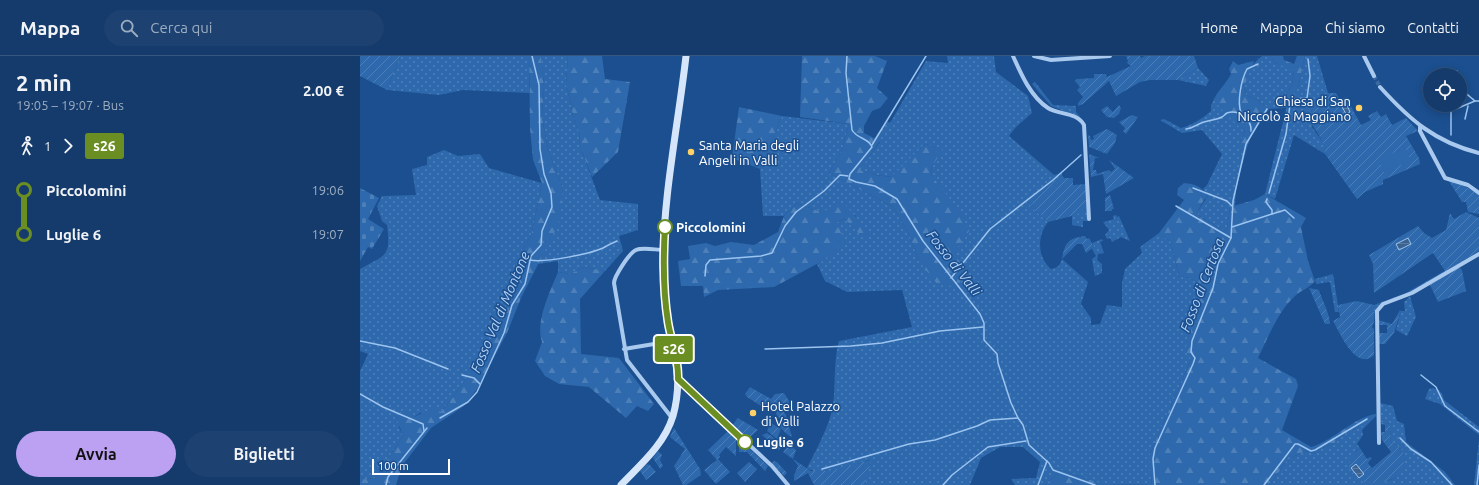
<!DOCTYPE html>
<html lang="it">
<meta charset="utf-8">
<style>
body{margin:0;font-family:Ubuntu,sans-serif;background:#1d4271;color:#f1f3f6;height:100vh;display:flex;flex-direction:column;font-size:15px;white-space:nowrap}
*{box-sizing:border-box;margin:0}
p{font-size:13px;color:#9dadc1}
.icon{flex:none;width:22px;height:22px;fill:none;stroke:currentColor;stroke-width:2;stroke-linecap:round;stroke-linejoin:round}
.map{position:relative;flex:1;overflow:hidden}
.drawer{display:flex;flex-direction:column;background:#143b6b;width:360px}
.drawer>*{flex:none}
.badge{padding:0 8px;border-radius:3px;font-size:14px;line-height:26px}
.fabs{position:absolute;left:1063px;top:12px;display:grid;gap:8px}
.fabs a{display:grid;place-items:center;width:44px;height:44px;border-radius:50%;background:#143b6b;box-shadow:0 2px 10px #0003,0 0 0 1px #33557e;font-size:20px}
.scale{position:absolute;left:12px;bottom:10px;width:78px;box-sizing:border-box;padding-left:4px;border:2px solid #fff;border-top:0;font-size:11px;line-height:14px;white-space:nowrap;color:#fff;-webkit-text-stroke:3px #1b4f8f;paint-order:stroke}
.map>.badge{position:absolute;translate:-50% -50%;box-shadow:0 0 0 2px #fff}
.legs{display:flex;align-items:center;gap:6px;height:44px;padding:0 16px;font-size:13px}
.legs p{margin-inline-start:auto}
.head{display:flex;align-items:center;justify-content:space-between;height:68px;padding:0 16px}
h1{font-size:22px;font-weight:700;line-height:30px}
.primary-button{display:flex;gap:8px;margin-top:auto;padding:8px 16px}
.primary-button a{flex:1;height:46px;border-radius:24px;background:#bca0f2;color:#111;font-size:16px;font-weight:700;line-height:46px;text-align:center}
.primary-button a+a{background:#1d4271;color:#f1f3f6}
ul{padding:0 16px;list-style:none}
li{display:flex;align-items:center;gap:14px;height:44px;font-size:15px}
li i{display:grid;place-items:center;width:6px;height:100%;margin:0 5px;background:currentColor}
li i::after{content:'';width:10px;height:10px;margin:-5px;border:3px solid;border-radius:50%;background:#143b6b}
li p{margin-inline-start:auto}
li:first-child i{background:linear-gradient(#0000 50%,currentColor 0)}
li:last-child i{background:linear-gradient(currentColor 50%,#0000 0)}
header{display:flex;align-items:center;gap:24px;box-sizing:border-box;height:56px;padding:0 20px;background:#143b6b;border-bottom:1px solid #33557e}
header strong{font-size:19px}
nav{display:flex;gap:22px;margin-inline-start:auto;font-size:14px}
.search{width:280px;height:36px;background:#1d4271;display:flex;align-items:center;gap:10px;box-sizing:border-box;padding:0 14px;border-radius:22px;color:#9dadc1;font-size:15px}
main{display:flex;flex:1;min-height:0}
.map>svg:first-child{display:block}
.grass{fill:url(#grass-dots)}
.forest{fill:url(#forest-firs)}
.cemetery{fill:url(#cemetery-stones)}
.garden{fill:url(#garden-furrows)}
.pitch{fill:#2e69ad}
.water{fill:url(#water-rules);stroke:#9cc4f0}
.lines{fill:none;stroke-linecap:round;stroke-linejoin:round}
.stream{stroke:#9cc4f0;stroke-width:1.5}
.minor-tunnel{stroke:#3d69a0;stroke-width:4;stroke-dasharray:4 2;stroke-linecap:butt}
.minor{stroke:#a9c9ee;stroke-width:4}
.secondary{stroke:#d6e6fa;stroke-width:7}
.line-1-casing{stroke:#fff;stroke-width:9}
.line-1{stroke:#6b8e23;stroke-width:6}
.poi-dot{fill:#ffd166;stroke:#1b4f8f;stroke-width:1.5}
.stop-1-dot{fill:#fff;stroke:#6b8e23;stroke-width:2}
.labels{text-anchor:middle;stroke-width:3;stroke-linejoin:round;paint-order:stroke}
.poi-label{font-size:13px;fill:#fff;stroke:#1b4f8f;text-anchor:start}
.stop-label{font-size:13px;font-weight:bold;fill:#fff;stroke:#1b4f8f;text-anchor:start}
.water-label{font-size:14px;font-style:italic;fill:#b5d3f5;stroke:#1b4f8f}
</style>
<header>
<strong>Mappa</strong>
<div class="search"><svg class="icon" aria-label="search" viewBox="0 0 24 24"><circle cx="10" cy="10" r="6"/><path d="M15 15l6 6"/></svg>Cerca qui</div>
<nav><a>Home</a><a>Mappa</a><a>Chi siamo</a><a>Contatti</a></nav>
</header>
<main>
<section class="drawer">
<div class="head"><div><h1>2 min</h1><p>19:05 – 19:07 · Bus</p></div><b>2.00 €</b></div>
<div class="legs"><svg class="icon" aria-label="walk" viewBox="0 0 24 24"><circle cx="13" cy="4" r="2"/><path d="M13 8l-2 6 4 7M11 14l-3 7M7 12l3-4h3l4 4"/></svg>1<svg class="icon" aria-label="forward" viewBox="0 0 24 24"><path d="M9 5l7 7-7 7"/></svg><b class="badge" style="background:#6b8e23;color:#fff">s26</b></div>
<ul>
<li><i style="color:#6b8e23"></i><b>Piccolomini</b><p>19:06</p></li>
<li><i style="color:#6b8e23"></i><b>Luglie 6</b><p>19:07</p></li>
</ul>
<div class="primary-button"><a>Avvia</a><a>Biglietti</a></div>
</section>
<div class="map">
<svg width="1119" height="429" viewBox="0 0 1119 429">
<defs>
<pattern id="grass-dots" width="8" height="8" patternUnits="userSpaceOnUse"><rect width="8" height="8" fill="#2e69ad"/><path d="M2 2h.1M6 6h.1" fill="none" stroke="#4d80b9" stroke-width="1.8" stroke-linecap="round"/></pattern>
<pattern id="forest-firs" width="22" height="20" patternUnits="userSpaceOnUse"><rect width="22" height="20" fill="#2e69ad"/><path d="M5 1l3.5 6h-7zM16 11l3.5 6h-7z" fill="#4d80b9"/></pattern>
<pattern id="cemetery-stones" width="16" height="16" patternUnits="userSpaceOnUse"><rect width="16" height="16" fill="#2e69ad"/><path d="M2 7V4a2 2 0 0 1 4 0v3zM10 15v-3a2 2 0 0 1 4 0v3z" fill="#4d80b9"/></pattern>
<pattern id="garden-furrows" width="10" height="10" patternUnits="userSpaceOnUse"><rect width="10" height="10" fill="#2e69ad"/><path d="M-1 1l2-2M0 10L10 0M9 11l2-2" fill="none" stroke="#4d80b9"/></pattern>
<pattern id="water-rules" width="6" height="5" patternUnits="userSpaceOnUse"><rect width="6" height="5" fill="#3c6290"/><path d="M0 2.5h6" fill="none" stroke="#597aa1"/></pattern>
</defs>
<rect width="100%" height="100%" fill="#1b4f8f"/>
<g class="grass">
<polygon points="40,0 169,0 169,37 103,34 79,39 27,34"/>
<polygon points="181,0 208,0 206,27 214,64 219,75 220,90 240,144 278,148 278,174 259,180 263,195 245,215 224,211 210,218 198,216 198,205 178,208 184,195 203,133 188,94 182,61 184,30"/>
<path d="M587,0h47l2,16 32,24 4,17 -17,15 -6,8 45,39 8,-2v2l-20,17 -12,14 18,16c-11,14 -11,35 3,47 7,-1 9,-4 11,-10l26,23 -7,22 10,14v7l9,-1 7,-19 15,2v-24l3,-14 17,-16 -2,-6 19,-14 12,9 8,34 11,2 12,8v8l-11,65 -41,95 2,21 -1,9 -46,1 -44,-15 -16,15h-30l-4,-6 25,-1 4,-16 -17,-15h-23l-19,11 -11,27h-105l5,-25c-15,4 -49,18 -63,8 9,-18 23,-43 26,-63 3,-21 0,-43 6,-64l73,-14 -10,-37 -55,2 -22,-11 -8,-17 11,-7 9,-35 8,-3 19,19 -9,-23 -34,-3 -24,-9 -13,13h-21l-3,-47 22,-53 67,8 -7,26 -13,23 64,34 16,27 10,27 34,-7 -14,-68 -8,-11 1,-9 10,-16 -17,-6 -33,33 -17,-2 -16,-5 21,-28 -6,-3 12,-18 4,2 36,-62 22,2z"/>
<path d="M902,0h9l4,7 19,6 -2,15 -9,16 1,8 -15,1 -10,-8 -13,-6c-4,-14 5,-31 16,-39z"/>
<polygon points="945,0 957,0 968,37 956,44 952,71 964,88 965,98 934,79 915,143 905,138 928,46 938,31"/>
<polygon points="838,12 849,24 846,30 818,24"/>
<polygon points="675,26 693,49 716,50 716,56 721,62 691,50 672,28"/>
<path d="M854,43l7,9 24,24 -5,10v8l6,1 -10,38 -1,17 -5,2 -3,21 -3,2 -26,-16 -1,-3 11,-16 -5,-7 4,-4 15,-31 -20,-24 -20,3 -22,-13 4,-1 17,9c11,-3 22,-10 30,-17v-6z"/>
<path d="M84,94l14,6 22,-2 9,14 53,15 -11,53 -9,14 -20,70 -18,35 -38,51 -6,6 -20,1 -21,14 4,9 -28,42 -9,1 -6,-2v-106l8,-17 -8,-3v-82c26,-15 31,-11 27,-44l-5,-4 -5,-15 5,-10 34,-1 -4,-26 15,-4v-8z"/>
<polygon points="727,153 728,165 723,165 723,171 712,169 712,160"/>
<polygon points="756,159 757,161 759,160 770,185 761,181 752,186 750,182 747,183 745,179 749,174 743,166 754,163 753,160"/>
<polygon points="742,183 743,185 740,186 744,197 738,198 737,204 742,208 742,217 735,220 732,203 736,200 732,193 734,191 732,187"/>
<polygon points="1119,195 1115,198 1046,239 1018,250 1015,255 1014,266 1014,249 1046,237"/>
<polygon points="973,218 979,256 975,256 970,226 956,228 955,223"/>
<polygon points="1050,240 1056,261 1047,280 1036,274 1041,255 1045,255 1044,246"/>
<path d="M1073,332c8,2 9,5 11,12l35,27v8l-39,-31 -15,-5 4,-10z"/>
<path d="M1020,347l13,3 4,15 7,3 2,18 39,30 10,13h-185l17,-25 18,-9 10,2 4,-4 15,-5 3,-5 14,-9 8,-4h7l-4,4 1,5 -6,9 3,4 -5,4 17,31c30,-2 25,-6 31,-32l-12,-10 -1,-17 -9,-2z"/>
<polygon points="1119,383 1119,429 1114,429"/>
</g>
<g class="forest">
<polygon points="169,0 181,0 184,30 182,61 188,94 203,133 198,169 161,242 147,277 117,333 104,350 71,372 42,410 36,429 0,429 0,421 6,423 15,422 43,380 37,363 39,357 46,354 54,361 70,353 78,353 80,356 86,350 124,299 142,264 162,194 171,180 182,127 173,104 170,72"/>
<polygon points="208,0 242,0 245,23 270,26 258,96 232,121 220,90 219,75 214,64 206,27"/>
<polygon points="442,0 515,0 527,5 517,32 528,42 520,52 512,55 504,70 504,77 520,85 500,114 515,119 531,121 565,88 583,94 572,110 571,119 601,157 609,175 593,198 608,215 597,230 578,229 559,205 549,178 533,151 469,117 482,94 489,68 440,61"/>
<polygon points="911,0 923,0 924,4 934,8 937,0 945,0 938,31 927,52 924,52 923,44 932,28 934,14 915,7"/>
<path d="M873,5l5,4 16,-4c-3,12 -12,21 -8,34l13,6 10,8c-10,12 -19,27 -23,42l-6,-1v-8l5,-10 -25,-24 -6,-9c5,-10 12,-15 17,-25l-2,-5z"/>
<polygon points="379,51 422,60 400,113 372,102"/>
<path d="M824,127c11,1 17,3 24,13l-4,4 -7,12 1,3 26,16 3,-2 3,-22 24,-7 11,-6 41,24 -5,9 7,34 7,20c-6,7 -13,9 -20,15 -17,15 -27,42 -37,62l38,21 2,7 -16,44 29,17c22,-6 43,-30 65,-33v2l-10,10h-7l-8,4 -14,9 -3,5 -15,5 -4,4 -10,-2 -18,9 -17,25h-155l36,-1 1,-9 -3,-6 1,-15 41,-95 -6,-9 17,-56v-8l-12,-8 -11,-2 -8,-34 -12,-9 25,-33 -7,-5 1,-7z"/>
<polygon points="437,147 461,156 484,147 509,177 504,183 485,163 477,166 484,185 468,202 414,231 358,234 344,241 343,230 321,230 318,205 330,203 328,190 346,187 355,190 371,186 394,189 418,176 424,160"/>
<path d="M224,211l21,4 -25,28 1,55 38,4 35,46 -6,7 -11,-5 -11,12 -37,-31 -30,-3 -14,-8 -10,-15 7,-19c-7,-20 8,-51 16,-70l12,2z"/>
<polygon points="701,414 745,429 685,429"/>
</g>
<polygon class="cemetery" points="0,132 19,142 8,163 24,173 12,193 8,191 0,205"/>
<g class="garden">
<polygon points="0,0 40,0 27,34 0,20"/>
<polygon points="766,0 780,0 781,2 785,0 834,0 838,12 818,24 790,24 780,26 756,40 749,25 723,48 718,50 718,47 723,41 717,34 720,31 715,25 717,23 734,22 734,18 746,18 747,21 771,10 767,7 768,5"/>
<path d="M968,37h8l4,7 6,-3 15,28 10,-5 -3,-4 9,-5 4,6 5,-3 6,11 14,-7 12,13 -12,5 13,22 1,6 -37,16v4l-18,8 -8,7 -32,-45c-1,-29 -38,-36 3,-61z"/>
<polygon points="759,49 761,52 759,58 754,62 747,61 741,54 747,50 753,56"/>
<polygon points="772,59 778,61 766,78 763,75 765,72 759,66"/>
<polygon points="747,73 757,79 755,87 747,98 729,91 728,79 730,80 731,84 734,83 733,80"/>
<polygon points="729,98 739,102 735,102 733,114 736,114 737,118 749,114 751,116 755,113 749,104 774,122 746,138 743,118 731,121"/>
<polygon points="702,119 704,122 713,122 713,129 727,128 727,153 716,159 688,166 670,150 682,136"/>
<polygon points="1089,125 1104,130 1119,138 1119,158 1108,156 1106,146 1102,146"/>
<polygon points="750,139 754,153 752,153 752,155 745,155 745,142"/>
<polygon points="1106,156 1119,162 1119,195 1085,215 1073,197 1014,237 1013,208 1009,199 1058,170 1064,177 1072,182 1086,174 1090,157 1094,163"/>
<path d="M722,180h3l2,3 2,-1 5,9 -8,6 -4,-9h-5l-15,15c2,-13 5,-21 19,-22z"/>
<polygon points="1099,211 1102,214 1106,235 1078,246 1070,229"/>
<path d="M949,232l10,2c3,10 11,24 11,34h-5z"/>
<path d="M997,245l17,4v17l-2,5 2,2v26c-18,17 -34,-22 -41,-34l7,-4 -2,-12z"/>
<polygon points="1040,254 1041,255 1034,277 1025,288 1018,288 1018,277 1027,277 1027,269 1018,269 1018,264 1032,268"/>
<path d="M390,331l21,12 4,-5 9,-1 5,8v5l-6,1 -1,3 4,5 6,22c-6,-2 -10,-9 -16,-13l5,-4 -5,-6 1,-3 -8,-6 -3,4 -19,-12 -2,-3z"/>
<polygon points="378,362 398,374 386,385 371,371"/>
<path d="M1021,366l9,2 1,17 12,10c4,22 -7,31 -28,32 -6,0 -14,-1 -19,-4 -3,-3 -5,-8 -7,-11l1,-11 10,-9 7,11 3,-2 2,1 -4,5 4,5 19,-16 -9,-12 -1,-8h4v-7l-4,-1z"/>
<polygon points="411,367 421,373 417,383 407,375"/>
<polygon points="314,372 340,413 341,419 326,429 323,429 314,410 325,393 310,381"/>
<polygon points="369,374 376,381 376,400 366,391 359,399 360,401 358,403 370,416 356,428 344,414 357,404 348,394"/>
<polygon points="407,377 417,384 420,379 421,381 420,387 423,390 419,394 402,379"/>
<polygon points="379,383 408,410 405,415 387,396 379,396"/>
<polygon points="427,391 432,391 436,394 433,403 451,415 469,415 511,404 505,429 454,429 448,417 434,425 434,419 438,410 433,403 423,396"/>
<polygon points="298,395 302,399 300,404 303,410 300,413 293,402"/>
<polygon points="414,405 417,406 427,417 424,420 412,407"/>
<polygon points="389,406 397,413 385,426 377,417"/>
<polygon points="287,408 290,409 296,416 286,424 280,415"/>
</g>
<polygon class="pitch" points="1045,92 1051,105 1024,116 1019,103"/>
<g class="water">
<polygon points="985,45 990,56 986,58 980,47"/>
<polygon points="1048,182 1051,188 1039,194 1036,188"/>
<polygon points="996,408 1004,418 999,422 991,412"/>
</g>
<g class="lines">
<g class="stream">
<path d="M487,0l-1,17 6,57c5,9 17,8 20,17l-22,27 -1,5 7,3 19,4 22,13 26,42 57,73 4,9v17l13,14 1,9 13,40 7,15 5,7 6,20 20,18 4,7 42,15"/>
<polyline points="1097,15 1098,19"/>
<path d="M1100,27c2,8 9,13 15,18h4"/>
<path d="M881,57c-4,-11 0,-33 6,-44l11,-5"/>
<polyline points="1105,63 1108,50"/>
<path d="M826,73c8,-1 11,-5 18,-7 6,-2 12,-2 18,-5 2,-1 3,-3 5,-4 12,-4 25,7 24,18"/>
<polyline points="1091,79 1091,55 1115,45"/>
<polyline points="512,89 566,0"/>
<polyline points="833,132 867,145 872,150"/>
<polyline points="909,137 926,78 930,49 935,43 947,42 950,20 948,3"/>
<polyline points="816,150 871,182"/>
<polyline points="912,158 925,154 934,162"/>
<polyline points="872,171 912,158 912,154 906,146 907,143"/>
<path d="M170,204c14,3 60,-6 73,-12 5,-3 9,-5 14,-7"/>
<polyline points="345,220 346,209 350,204 401,200 412,197 425,170 436,156 464,135 480,119 488,120"/>
<polyline points="591,222 630,173 693,124 721,99"/>
<polyline points="0,285 35,292 88,313"/>
<polyline points="405,293 491,290 522,287 580,275 623,271"/>
<polyline points="102,319 114,322 120,328"/>
<polyline points="1061,319 1076,331 1085,350 1119,376"/>
<polyline points="0,338 23,351 63,368 64,375"/>
<polyline points="80,362 108,346 117,336 144,277 152,249 165,228 171,200 181,189 182,175 192,151 191,137 184,118 180,93 179,29 172,0"/>
<polyline points="1040,382 1051,393 1071,406 1092,429"/>
<polyline points="462,413 549,388 575,384 617,370 630,364 658,362"/>
<polyline points="26,429 28,421 67,372"/>
<polyline points="583,429 592,419 628,391 666,385"/>
<polyline points="678,429 687,405"/>
<polyline points="795,429 793,403 795,392 833,308 835,302 831,296 832,285 853,232 858,208 871,182 873,145 886,88 907,53"/>
<polyline points="904,429 935,388 938,388 951,395 955,394 1007,363"/>
<polyline points="1117,429 1119,409"/>
</g>
<polyline class="minor-tunnel" points="1014,20 1020,31"/>
<g class="minor">
<path d="M653,0c8,18 18,41 35,52 11,7 29,4 36,17l5,94"/>
<polyline points="674,0 691,4 750,0"/>
<polyline points="1004,0 1014,20"/>
<path d="M1020,31c30,33 55,55 99,66"/>
<polyline points="1060,71 1060,75 1085,122 1108,129 1119,137"/>
<path d="M304,194c-8,0 -21,-3 -28,0 -7,3 -22,27 -22,33l13,77 45,58"/>
<polyline points="264,293 312,285"/>
<polyline points="318,323 412,410 428,429"/>
<polyline points="1019,387 1017,255 1023,248 1052,237 1119,198"/>
</g>
<path class="secondary" d="M261,429c20,-21 43,-40 52,-69 10,-37 2,-58 -5,-93 -3,-18 -4,-38 -5,-57 0,-70 15,-140 23,-210"/>
</g>
<g class="lines">
<g class="line-1-casing">
<path id="line-1" d="M305,171c-2,32 -2,64 3,95 3,19 11,37 10,57l67,63"/>
</g>
<use href="#line-1" class="line-1"/>
</g>
<g class="poi-dot">
<circle cx="999" cy="52" r="4"/>
<circle cx="331" cy="96" r="4"/>
<circle cx="393" cy="357" r="4"/>
</g>
<g class="stop-1-dot">
<circle cx="305" cy="171" r="7"/>
<circle cx="385" cy="386" r="7"/>
</g>
<g class="labels">
<g class="poi-label">
<text x="991" y="50" text-anchor="end">Chiesa di San<tspan x="991" dy="15">Niccolò a Maggiano</tspan></text>
<text x="339" y="94">Santa Maria degli<tspan x="339" dy="15">Angeli in Valli</tspan></text>
<text x="401" y="355">Hotel Palazzo<tspan x="401" dy="15">di Valli</tspan></text>
</g>
<g class="stop-label">
<text x="316" y="176">Piccolomini</text>
<text x="396" y="391">Luglie 6</text>
</g>
<g class="water-label">
<text transform="translate(594 207) rotate(52)" y="5">Fosso di Valli</text>
<text transform="translate(842 229) rotate(-69)" y="5">Fosso di Certosa</text>
<text transform="translate(140 256) rotate(-67)" y="5">Fosso Val di Montone</text>
</g>
</g>
</svg>
<div class="fabs">
<a><svg class="icon" aria-label="locate" viewBox="0 0 24 24"><circle cx="12" cy="12" r="6"/><path d="M12 2v4M12 18v4M2 12h4M18 12h4"/></svg></a>
</div>
<div class="scale">100 m</div>
<b class="badge" style="left:314px;top:293px;background:#6b8e23;color:#fff">s26</b>
</div>
</main>
